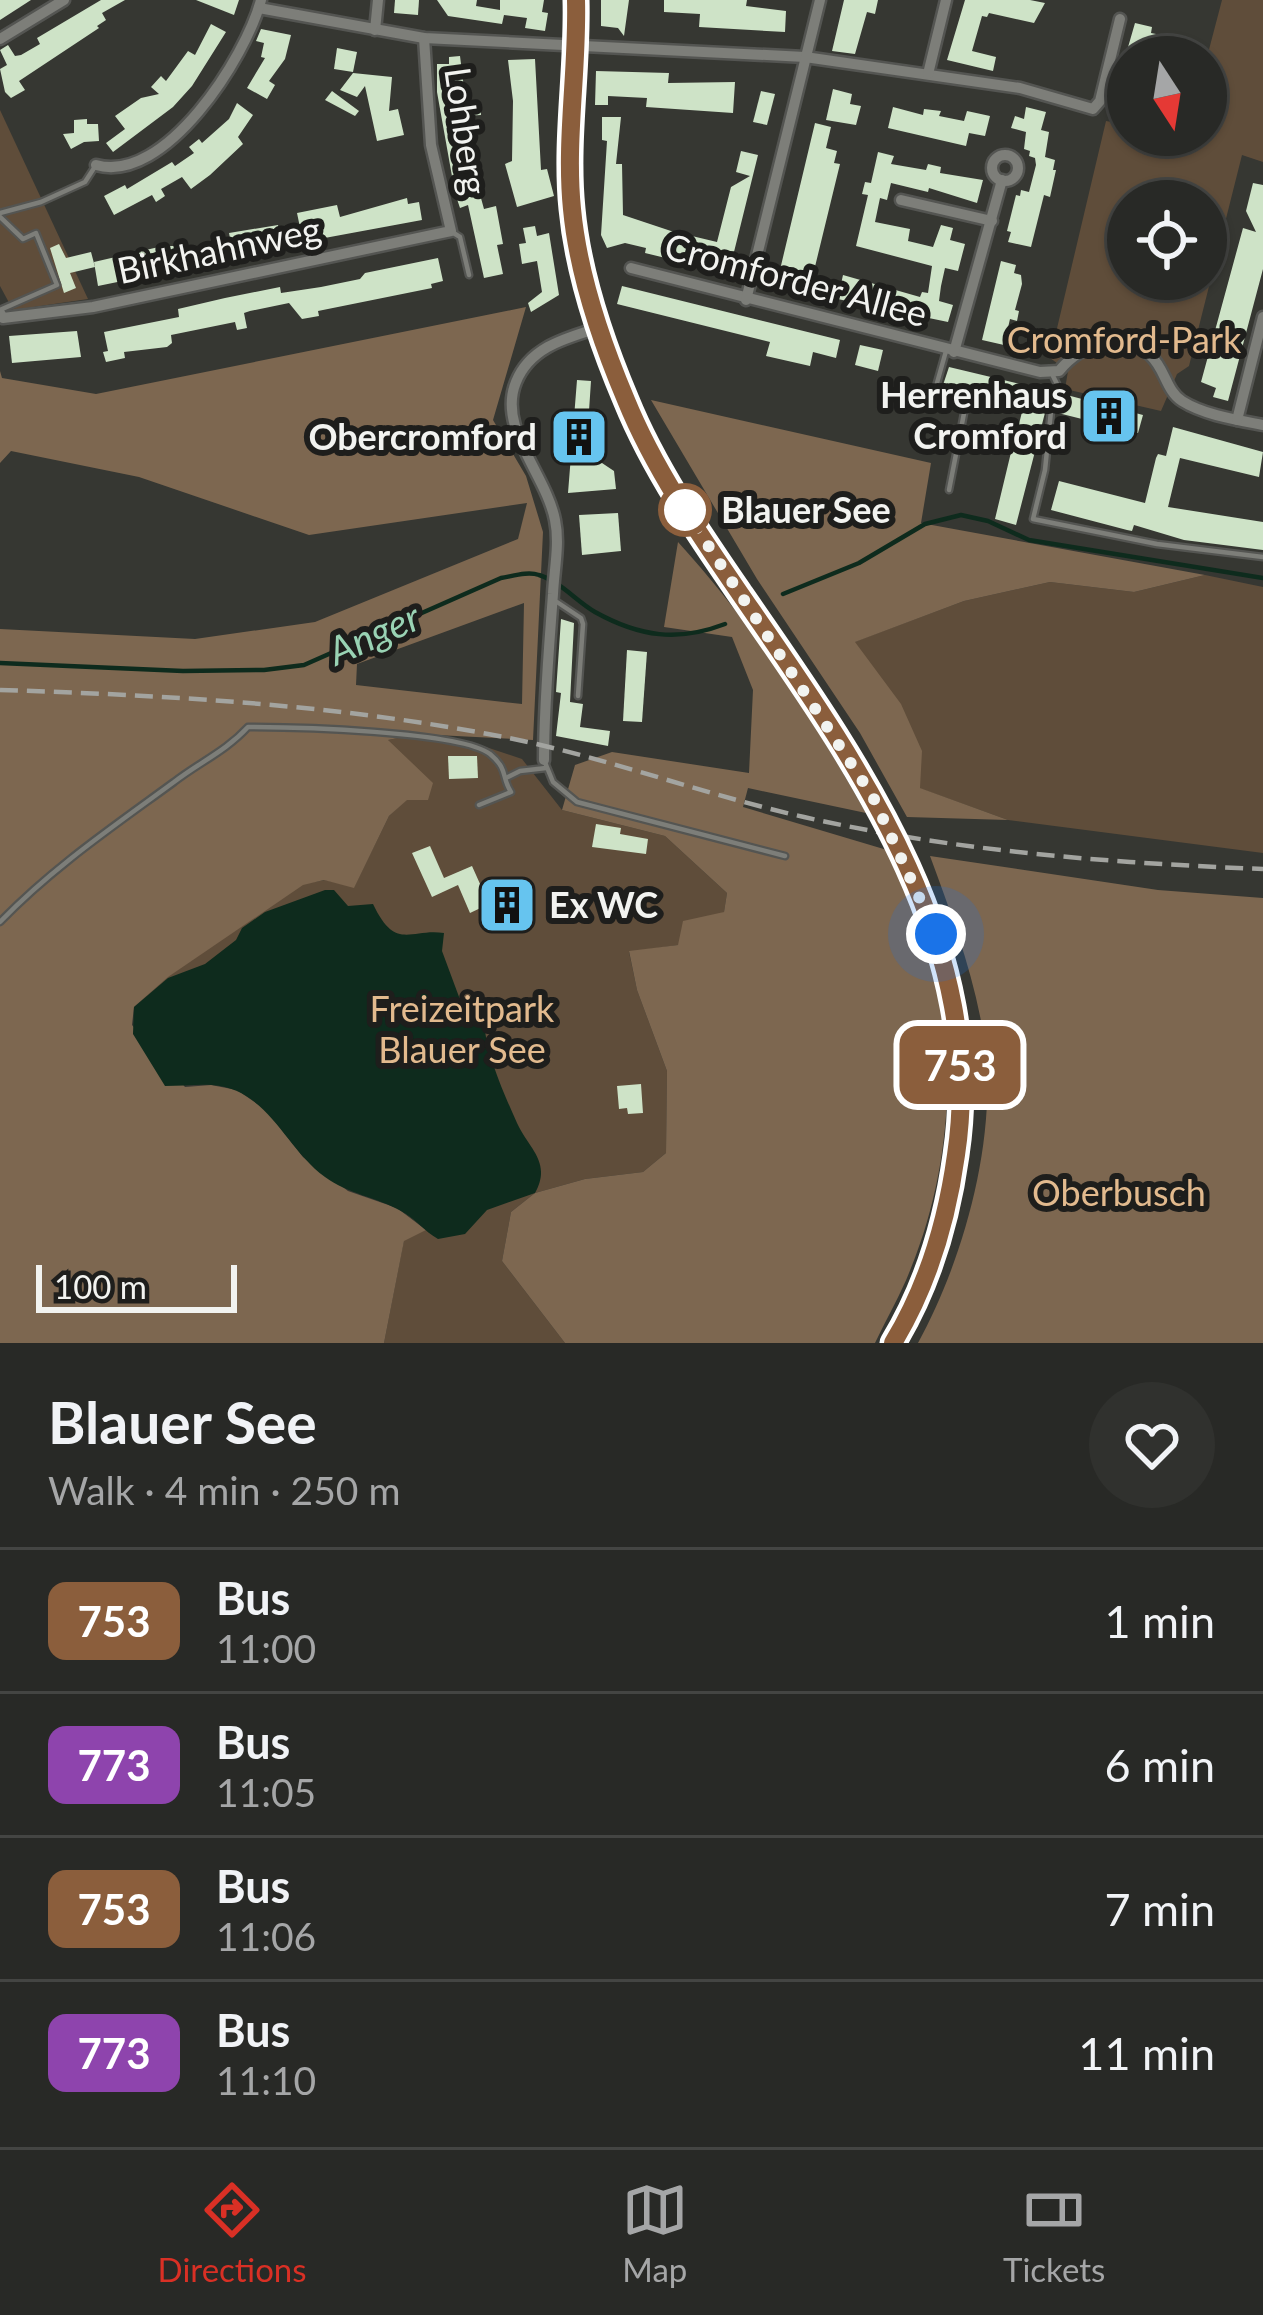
<!DOCTYPE html>
<meta charset="utf-8">
<style>
body{margin:0;font-family:Lato,sans-serif;background:#30312e;color:#f1f3f6;height:100vh;display:flex;flex-direction:column;font-size:45px;white-space:nowrap}
*{box-sizing:border-box;margin:0}
p{font-size:39px;color:#a5a6a7}
.icon{flex:none;width:66px;height:66px;fill:none;stroke:currentColor;stroke-width:2;stroke-linecap:round;stroke-linejoin:round}
.map{position:relative;height:1343px;overflow:hidden}
.panel{display:flex;flex-direction:column;background:#282926;flex:1}
.panel>*{flex:none}
.badge{padding:0 24px;border-radius:18px;font-size:42px;line-height:78px}
.needle{width:78px;rotate:168deg}
.buttons{position:absolute;left:1107px;top:36px;display:grid;gap:24px}
.buttons a{display:grid;place-items:center;width:120px;height:120px;border-radius:50%;background:#282926;box-shadow:0 3px 9px #0004,0 0 0 3px #444543;font-size:60px}
.scale{position:absolute;left:36px;bottom:30px;width:201px;box-sizing:border-box;padding-left:12px;border:6px solid #f2f3f0;border-top:0;font-size:33px;line-height:42px;white-space:nowrap;color:#f2f3f0;-webkit-text-stroke:9px #1e1e1c;paint-order:stroke}
.you{position:absolute;width:60px;height:60px;margin:-30px;border:9px solid #fff;border-radius:50%;background:#1a73e8;box-shadow:0 0 0 18px #1a73e833}
.map>.badge{position:absolute;translate:-50% -50%;box-shadow:0 0 0 6px #fff}
.round{display:grid;place-items:center;flex:none;width:126px;height:126px;border-radius:63px;background:#30312e}
.summary{display:flex;align-items:center;justify-content:space-between;height:204px;padding:0 48px}
h1{font-size:57px;font-weight:700;line-height:90px}
ul{padding:0;list-style:none}
li{display:flex;align-items:center;gap:36px;height:144px;padding:0 48px;border-top:3px solid #444543}
li div{flex:1}
li b{display:block;font-size:45px}
li em{font-style:normal}
li .badge{min-width:132px;font-weight:700;text-align:center}
.dock{display:flex;justify-content:space-around;align-items:center;height:168px;border-top:3px solid #444543;background:#282926;font-size:33px;color:#a5a6a7}
.dock a{display:grid;justify-items:center;gap:6px}
.dock .selected{color:#d93025}
.map>svg:first-child{display:block}
.green{fill:#5f4d3a;fill-rule:evenodd}
.forest{fill:#7d6750;fill-rule:evenodd}
.water{fill:#0e2b1d}
.lines{fill:none;stroke-linecap:round;stroke-linejoin:round}
.stream{stroke:#0e2b1d;stroke-width:4.5}
.building{fill:#cee3c7}
.lane-casing{stroke:#545552;stroke-width:9}
.street-casing{stroke:#545552;stroke-width:15}
.secondary-casing{stroke:#545552;stroke-width:20}
.lane{stroke:#7d7e79;stroke-width:4.5}
.street{stroke:#7d7e79;stroke-width:10}
.secondary{stroke:#918861;stroke-width:15}
.rail{stroke:#a3a4a0;stroke-width:4.5;stroke-dasharray:18 9;stroke-linecap:butt}
.secondary-bridge-casing{stroke:#545552;stroke-width:20;stroke-linecap:butt}
.secondary-bridge{stroke:#918861;stroke-width:15}
.line-casing{stroke:#fff;stroke-width:27}
.line{stroke:#8b5e3c;stroke-width:18}
.walk{stroke:#f2f3f0;stroke-width:12;stroke-dasharray:0 21.6}
.stop-dot{fill:#fff;stroke:#8b5e3c;stroke-width:6}
.labels{text-anchor:middle;stroke-width:12;stroke-linejoin:round;paint-order:stroke}
.street-label{font-size:36px;fill:#f2f3f0;stroke:#1e1e1c}
.park-label{font-size:36px;fill:#e2ba8e;stroke:#1e1e1c}
.poi-label{font-size:36px;font-weight:bold;fill:#f2f3f0;stroke:#1e1e1c;text-anchor:end}
.stop-label{font-size:36px;font-weight:bold;fill:#f2f3f0;stroke:#1e1e1c;text-anchor:start}
.water-label{font-size:39px;font-style:italic;fill:#99d3b4;stroke:#1e1e1c}
</style>
<div class="map">
<svg width="1263" height="1343" viewBox="0 0 1263 1343">
<rect width="100%" height="100%" fill="#363732"/>
<g class="green">
<path d="M1222,0h41v162l-21,-7 -53,211 -12,8 -16,37 -96,-22 3,-18 -18,-13 56,-237 22,4v10h78v-74zM1128,201h78v78h-78z"/>
<polygon points="0,110 88,299 13,310 0,286"/>
<polygon points="1205,575 1263,587 1263,853 1008,820 919,788 854,642 964,601 1050,582 1134,592"/>
<polygon points="417,734 471,742 522,759 562,810 665,836 727,893 724,912 678,945 629,952 637,990 667,1071 666,1153 643,1172 585,1179 535,1193 511,1212 502,1261 565,1343 384,1343 404,1240 426,1229 134,1007 167,977 303,884 325,880 354,887 389,816 407,799 388,740"/>
</g>
<g class="forest">
<path d="M526,307l-33,113 33,56 17,56 -10,208 -116,-6 -29,6 45,43 -5,17h-21l-18,16 -35,72 -30,-8 -21,5 -135,92 -34,30 -2,18 53,62 26,-2 26,5 29,20 37,47 45,34 49,17 29,22 -22,11 -20,102h-384v-714l195,10 120,-17 203,-83 9,-36 -218,32 -170,-58 -128,-26 -11,12v-92l2,7 94,16zM524,603l-2,101 -166,-19 1,-21z"/>
<polygon points="651,400 931,463 921,523 1205,575 1134,592 1050,582 964,601 855,642 901,704 922,751 920,788 1008,820 907,817 860,733 757,579"/>
<path d="M678,542c75,82 133,174 188,271l-118,-25 -5,19 144,43c13,27 29,55 38,84 35,106 28,230 -14,334 -10,26 -24,50 -36,75h-310l-63,-82 9,-49 24,-19 50,-14 58,-7 23,-19 1,-82 -30,-81 -8,-39 49,-6 5,-24 41,-9 3,-19 -62,-57 -103,-26 13,-45 37,-13 137,21 4,-83 -21,-53 -68,-10z"/>
<path d="M930,856l228,34 105,8v445h-345c47,-86 82,-212 65,-311 -10,-60 -32,-119 -53,-176z"/>
</g>
<path class="water" d="M325,890h9l14,16 25,-2c23,48 37,24 71,29l-2,18 23,62 19,9c2,31 20,72 33,101 12,26 35,39 18,70l-48,17 -22,24 -27,5c-14,-8 -22,-20 -37,-28 -25,-14 -53,-17 -76,-34 -41,-30 -57,-88 -113,-92 -15,-1 -31,1 -47,1l-32,-52 1,-27 34,-29 37,-14 31,-24 6,-12 23,-16z"/>
<g class="lines">
<g class="stream">
<polyline points="783,594 859,563 925,524 961,515 988,521 1029,540 1263,578"/>
<path d="M0,663l183,8 81,-1 40,-5 197,-87c12,-2 27,-7 38,-3 22,7 37,26 56,37 45,25 83,30 130,12"/>
</g>
</g>
<g class="building">
<polygon points="0,0 31,0 0,20"/>
<polygon points="101,0 125,0 102,13 106,20 97,26 99,28 19,81 25,90 11,98 5,92 0,69 7,65 0,50 8,45 15,56 21,55 40,44 37,38"/>
<polygon points="196,0 239,0 234,15"/>
<polygon points="395,0 419,0 418,15 394,13"/>
<polygon points="437,0 477,0 476,6 500,10 500,0 544,0 542,12 548,13 545,31 525,28 527,18 504,15 502,24 448,16"/>
<polygon points="601,0 629,0 624,36 618,28 601,26"/>
<polygon points="664,0 747,0 746,6 786,11 785,32 699,27 700,14 664,12"/>
<polygon points="844,0 878,0 875,14 867,12 855,54 832,51"/>
<polygon points="965,0 1030,0 1045,3 1034,23 989,13 987,17 982,16 972,51 996,57 993,71 947,60"/>
<polygon points="1135,23 1152,27 1151,33 1156,34 1151,52 1141,49 1139,57 1128,57 1128,111 1111,106"/>
<polygon points="211,24 226,32 192,86 173,107 113,152 106,143 125,129 115,116 141,98 159,94 151,87 161,76 166,81 188,51 195,55"/>
<polygon points="261,29 291,35 285,59 269,81 275,85 267,99 247,88 265,58 261,57 264,43 256,41"/>
<polygon points="337,48 357,52 353,72 334,69"/>
<polygon points="460,56 466,104 480,103 481,115 464,116 466,154 475,152 476,180 484,209 496,206 503,244 497,245 503,274 484,278 468,205 460,208 455,193 437,92 437,64 449,64 449,57"/>
<polygon points="535,59 541,170 547,169 554,196 517,207 505,164 512,161 513,101 508,60"/>
<polygon points="596,71 669,73 668,83 735,82 733,113 646,107 647,98 608,96 608,105 595,105"/>
<polygon points="353,73 392,77 389,111 398,109 404,135 377,141 365,86 357,97 340,90"/>
<polygon points="833,89 852,94 850,104 861,106 856,125 826,120"/>
<polygon points="1212,89 1224,92 1217,117 1206,114"/>
<polygon points="332,91 359,111 355,116 325,100"/>
<polygon points="761,91 775,94 767,125 753,122"/>
<polygon points="237,103 253,115 238,137 243,144 210,175 191,189 182,177 161,189 165,196 156,202 152,195 114,215 104,196 125,185 127,189 172,162 175,166 194,153 189,147 199,139 202,143 229,119"/>
<polygon points="893,107 923,115 924,109 941,111 939,116 964,121 967,111 990,116 985,136 969,133 966,146 888,128"/>
<polygon points="1026,107 1046,112 1041,130 1049,132 1045,157 1055,160 1053,170 1056,170 1050,197 1044,195 1031,247 1008,242 1011,232 1007,231 1016,195 1020,196 1021,190 1029,192 1036,165 1035,158 1029,156 1030,151 1024,149 1026,132 1011,128 1015,116 1024,119"/>
<polygon points="602,117 621,117 616,164 622,164 623,215 671,231 717,242 731,187 750,176 736,172 741,151 758,155 732,260 714,255 711,269 645,253 646,248 625,243 607,248 601,235 607,141 602,140"/>
<polygon points="87,119 87,124 98,124 99,141 84,142 71,149 63,134 74,133 74,120"/>
<polygon points="815,123 831,127 826,148 837,151 834,163 840,164 812,279 841,284 843,275 920,297 922,292 928,293 932,266 856,246 868,195 862,194 865,182 871,183 878,152 894,156 891,164 926,170 928,164 941,167 940,173 983,180 977,203 929,188 928,192 891,183 887,200 880,198 875,222 910,229 908,241 933,247 941,225 953,228 950,240 965,244 958,271 945,268 941,286 939,301 953,305 948,322 799,291 800,285 786,281 787,276 779,274"/>
<polygon points="1253,183 1263,185 1263,269 1228,401 1213,397 1216,388 1201,382 1243,228 1256,232 1246,211"/>
<polygon points="407,198 408,204 419,202 422,220 303,242 297,213 337,205 340,217"/>
<polygon points="278,225 283,248 98,286 94,262 163,246 175,246 177,254 220,245 219,240 230,238 229,233"/>
<polygon points="535,226 537,236 549,233 559,295 531,312 528,303 542,292 537,261 522,264 519,244 526,243 523,228"/>
<polygon points="59,244 66,258 91,252 95,267 70,273 76,288 64,293 50,248"/>
<polygon points="438,258 443,281 431,284 432,288 318,311 319,316 302,319 289,303 250,311 244,313 247,328 237,330 235,322 171,335 172,343 167,347 124,352 125,358 106,362 103,352 108,351 104,332 179,317 178,309 225,298 280,287 281,293 321,287 360,279 365,273"/>
<polygon points="1001,261 1016,265 1014,273 1021,275 1022,284 1015,310 1019,311 1017,321 1010,319 1004,345 982,340"/>
<polygon points="622,286 840,340 836,358 813,352 810,366 766,356 770,342 617,304"/>
<polygon points="77,331 81,357 12,363 9,336"/>
<polygon points="860,345 883,350 878,371 855,365"/>
<polygon points="949,367 1049,391 1054,399 1063,394 1143,415 1138,433 1097,427 1098,423 1058,413 1056,406 1047,405 1016,525 995,519 1013,444 1006,442 1009,430 1017,432 1024,404 943,385"/>
<polygon points="577,380 591,381 586,456 593,457 614,471 616,489 568,493"/>
<polygon points="1173,427 1263,452 1259,477 1180,458 1168,507 1263,522 1263,550 1184,540 1134,525 1132,531 1127,530 1051,510 1059,481 1145,503 1156,458 1158,454 1166,456"/>
<polygon points="618,513 621,551 582,555 579,515"/>
<polygon points="561,619 574,623 570,702 583,704 580,727 610,731 608,746 556,736 561,693 556,692"/>
<polygon points="627,650 647,652 642,722 623,721"/>
<polygon points="448,756 477,756 478,778 449,779"/>
<polygon points="596,824 621,828 620,834 648,839 646,854 592,847"/>
<polygon points="430,846 444,878 472,866 489,904 470,913 458,885 432,897 412,853"/>
<polygon points="523,891 528,902 491,919 486,907"/>
<polygon points="641,1084 643,1113 628,1114 627,1108 619,1109 617,1086"/>
</g>
<g class="lines">
<g class="lane-casing">
<g id="lane">
<polyline points="0,213 41,202 85,182 96,165"/>
<polyline points="0,217 23,239 36,233 57,285 0,310"/>
<polyline points="452,232 460,237 469,275"/>
<polyline points="946,351 935,390 1008,408"/>
<polyline points="1053,376 1057,384 1056,393"/>
<polyline points="1051,411 1045,470 1033,519 1157,544 1263,557"/>
<polyline points="949,490 967,398"/>
<polyline points="557,602 581,618 583,624 578,696"/>
<polyline points="544,760 553,782 577,802 785,856"/>
<polyline points="508,777 520,771 546,768"/>
<path d="M0,922c52,-54 114,-96 174,-140 26,-20 52,-31 74,-55 44,0 212,4 242,27 19,16 11,23 21,38l-32,13"/>
</g>
</g>
<g class="street-casing">
<g id="street">
<polyline points="259,8 424,38 805,57 1020,88 1093,109 1100,101 1120,19"/>
<polyline points="375,30 378,0"/>
<polyline points="0,39 64,0"/>
<polyline points="928,74 946,0"/>
<circle cx="1005" cy="168" r="13"/>
<path d="M96,165c69,20 150,-108 165,-165"/>
<polyline points="901,200 992,221"/>
<path d="M631,268l409,104 19,-1c22,-27 61,-40 91,-16 15,13 16,36 32,46 22,14 55,19 81,24"/>
<polyline points="746,300 820,0"/>
<polyline points="0,313 3,318 93,307 451,231 431,145 424,38"/>
<polyline points="954,352 1002,180"/>
<polyline points="1237,420 1263,317"/>
<path d="M544,760c0,-56 5,-111 9,-166 1,-24 7,-50 2,-74 -9,-46 -58,-92 -39,-138 14,-35 50,-44 82,-54"/>
</g>
</g>
<g class="secondary-casing">
<g id="secondary">
<polyline points="576,0 572,208 598,328 627,404 685,511 840,744"/>
<path d="M893,1343c60,-98 80,-225 63,-338 -4,-24 -13,-48 -20,-71"/>
</g>
</g>
<use href="#lane" class="lane"/>
<use href="#street" class="street"/>
<use href="#secondary" class="secondary"/>
<path class="rail" d="M0,690c162,5 328,14 488,44 107,19 209,59 316,83 150,34 305,46 459,52"/>
<g class="secondary-bridge-casing">
<polyline id="secondary-bridge" points="840,744 897,844 936,934"/>
</g>
<use href="#secondary-bridge" class="secondary-bridge"/>
</g>
<g class="lines">
<g class="line-casing">
<path id="line" d="M576,0c2,69 -11,140 -4,209 6,64 29,132 54,191 28,69 73,134 115,195 115,166 247,348 215,560 -9,65 -29,132 -63,188"/>
</g>
<use href="#line" class="line"/>
<polyline class="walk" points="685,510 873,797 936,934"/>
</g>
<defs>
<g id="building-square" transform="scale(3)"><rect x="-9" y="-9" width="18" height="18" rx="4" fill="#66c4ef" stroke="#1e1e1c"/><path d="M-4-6H4V6H1V3H-1V6H-4ZM-2.5-4.3h1.7v1.8h-1.7ZM.8-4.3h1.7v1.8H.8ZM-2.5-1h1.7V.8h-1.7ZM.8-1h1.7V.8H.8Z" fill="#111"/></g>
</defs>
<g fill-rule="evenodd">
<use href="#building-square" x="1109" y="416"/>
<use href="#building-square" x="579" y="437"/>
<use href="#building-square" x="507" y="905"/>
</g>
<circle class="stop-dot" cx="685" cy="510" r="24"/>
<g class="labels">
<g class="street-label">
<text transform="translate(466 131) rotate(82)" y="13">Lohberg</text>
<text transform="translate(219 250) rotate(-12)" y="13">Birkhahnweg</text>
<text transform="translate(796 280) rotate(15)" y="13">Cromforder Allee</text>
</g>
<g class="park-label">
<text x="1124" y="353">Cromford-Park</text>
<text x="462" y="1022">Freizeitpark<tspan x="462" dy="41">Blauer See</tspan></text>
<text x="1119" y="1206">Oberbusch</text>
</g>
<g class="poi-label">
<text x="1067" y="408">Herrenhaus<tspan x="1067" dy="41">Cromford</tspan></text>
<text x="537" y="450">Obercromford</text>
<text x="549" y="918" text-anchor="start">Ex WC</text>
</g>
<g class="stop-label">
<text x="721" y="523">Blauer See</text>
</g>
<g class="water-label">
<text transform="translate(374 634) rotate(-24)" y="14">Anger</text>
</g>
</g>
</svg>
<div class="buttons">
<a><svg class="needle" viewBox="-14 -14 28 28"><path d="M0-13l5 13h-10z" fill="#e53935"/><path d="M0 13l5-13h-10z" fill="#a5a6a7"/></svg></a>
<a><svg class="icon" aria-label="locate" viewBox="0 0 24 24"><circle cx="12" cy="12" r="6"/><path d="M12 2v4M12 18v4M2 12h4M18 12h4"/></svg></a>
</div>
<div class="scale">100 m</div>
<div class="you" style="left:936px;top:934px"></div>
<b class="badge" style="left:960px;top:1065px;background:#8b5e3c;color:#fff">753</b>
</div>
<section class="panel">
<div class="summary"><div><h1>Blauer See</h1><p>Walk · 4 min · 250 m</p></div><a class="round"><svg class="icon" aria-label="heart" viewBox="0 0 24 24"><path d="M12 20l-8-8c-3-5 5-10 8-4 3-6 11-1 8 4z"/></svg></a></div>
<ul>
<li><span class="badge" style="background:#8b5e3c;color:#fff">753</span><div><b>Bus</b><p>11:00</p></div><em>1 min</em></li>
<li><span class="badge" style="background:#8e44ad;color:#fff">773</span><div><b>Bus</b><p>11:05</p></div><em>6 min</em></li>
<li><span class="badge" style="background:#8b5e3c;color:#fff">753</span><div><b>Bus</b><p>11:06</p></div><em>7 min</em></li>
<li><span class="badge" style="background:#8e44ad;color:#fff">773</span><div><b>Bus</b><p>11:10</p></div><em>11 min</em></li>
</ul>
</section>
<nav class="dock">
<a class="selected"><svg class="icon" aria-label="directions" viewBox="0 0 24 24"><path d="M12 3l9 9-9 9-9-9zM9 14v-3h6M13 9l2 2-2 2"/></svg>Directions</a>
<a><svg class="icon" aria-label="map" viewBox="0 0 24 24"><path d="M3 6l6-2 6 2 6-2v14l-6 2-6-2-6 2zM9 4v14M15 6v14"/></svg>Map</a>
<a><svg class="icon" aria-label="tickets" viewBox="0 0 24 24"><path d="M3 7h18v10H3zM15 7v10"/></svg>Tickets</a>
</nav>
